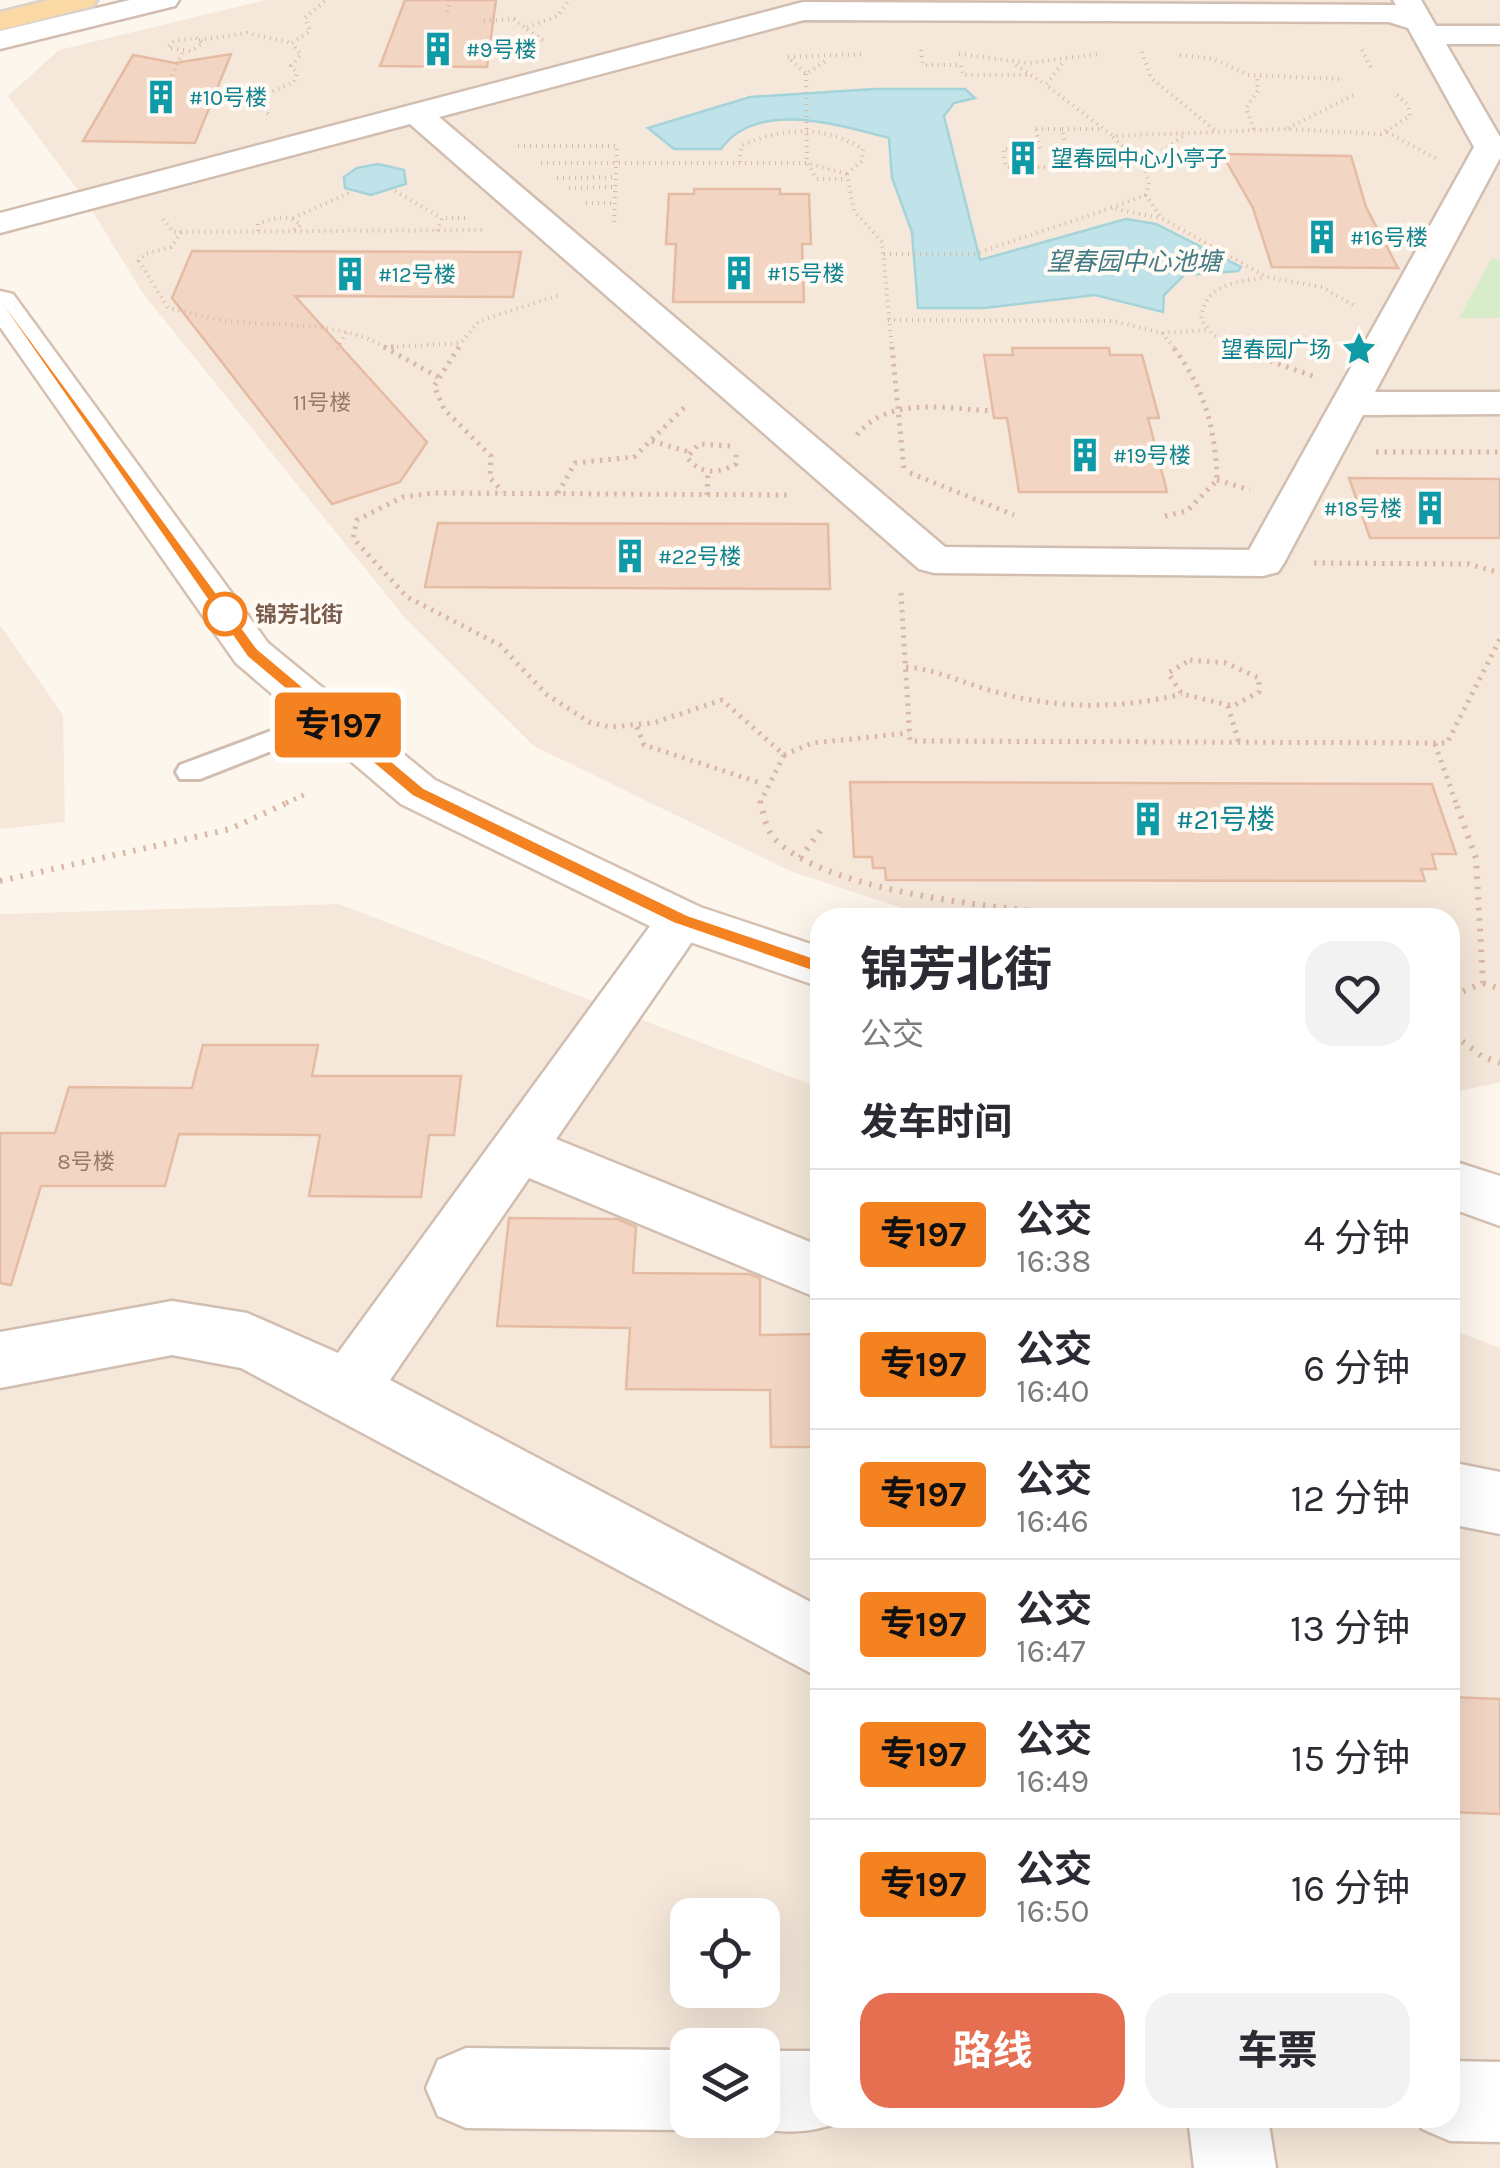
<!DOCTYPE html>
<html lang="zh">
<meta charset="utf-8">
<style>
body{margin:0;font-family:Karla,"Noto Sans SC",sans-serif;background:#f2f2f3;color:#2b2b33;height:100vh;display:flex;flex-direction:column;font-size:38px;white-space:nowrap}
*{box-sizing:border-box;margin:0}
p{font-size:32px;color:#7c7c81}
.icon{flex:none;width:55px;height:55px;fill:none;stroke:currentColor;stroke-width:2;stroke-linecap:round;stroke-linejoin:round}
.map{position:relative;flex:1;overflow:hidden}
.side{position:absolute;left:810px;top:908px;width:650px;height:1220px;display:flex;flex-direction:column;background:#fff;border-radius:30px;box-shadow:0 10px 40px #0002}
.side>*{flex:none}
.badge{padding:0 20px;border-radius:8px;font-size:35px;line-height:65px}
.fabs{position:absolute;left:670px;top:1898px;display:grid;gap:20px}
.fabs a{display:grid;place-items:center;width:110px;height:110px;border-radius:20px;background:#fff;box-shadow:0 10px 40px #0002;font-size:50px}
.map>.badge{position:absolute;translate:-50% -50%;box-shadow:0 0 0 5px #fff}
h2{padding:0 50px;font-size:38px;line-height:90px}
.round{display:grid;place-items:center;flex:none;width:105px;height:105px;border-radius:30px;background:#f2f2f3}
.summary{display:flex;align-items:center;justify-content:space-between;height:170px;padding:0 50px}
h1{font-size:48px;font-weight:700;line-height:75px}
.action{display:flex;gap:20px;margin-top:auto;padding:20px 50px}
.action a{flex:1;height:115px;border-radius:30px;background:#e76f51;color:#fff;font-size:40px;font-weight:700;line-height:115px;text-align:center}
.action a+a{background:#f2f2f3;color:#2b2b33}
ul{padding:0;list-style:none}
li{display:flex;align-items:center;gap:30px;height:130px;padding:0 50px;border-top:2px solid #e1e1e2}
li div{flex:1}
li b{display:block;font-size:38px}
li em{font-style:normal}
li .badge{min-width:110px;font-weight:700;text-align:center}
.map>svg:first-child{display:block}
.residential{fill:#f5e8da;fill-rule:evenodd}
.green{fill:#d8ecc9}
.water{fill:#bfe3e8;stroke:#a5d3da;stroke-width:2.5}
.building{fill:#f3d5c3;stroke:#e6bba3;stroke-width:2.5}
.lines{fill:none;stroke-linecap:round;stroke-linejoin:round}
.lane-casing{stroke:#d1beb0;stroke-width:6}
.street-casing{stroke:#d1beb0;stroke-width:5}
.secondary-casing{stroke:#d6c0b0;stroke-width:5}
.primary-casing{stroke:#dad1cd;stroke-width:5}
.path-far2{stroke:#d9b8a5;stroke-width:4;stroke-dasharray:1 5;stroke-linecap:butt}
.path-far1{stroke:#d9b8a5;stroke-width:5;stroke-dasharray:2.5 6;stroke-linecap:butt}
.path{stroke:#d9b8a5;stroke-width:6;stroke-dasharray:2.5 8;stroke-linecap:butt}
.lane{fill:#fff;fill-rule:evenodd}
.street{fill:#fff;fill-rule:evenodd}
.secondary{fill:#fff;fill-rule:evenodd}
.primary{fill:#fbd9a5;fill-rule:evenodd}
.line{fill:#f58220;stroke:#fff;stroke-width:2.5}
.stop-dot{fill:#fff;stroke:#f58220;stroke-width:5}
.labels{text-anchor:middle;stroke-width:8;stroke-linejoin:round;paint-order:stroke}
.far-culture-label{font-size:22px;fill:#0d838f;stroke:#fffaf3;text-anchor:start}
.number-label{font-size:22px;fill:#987a6a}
.far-stop-label{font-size:22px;font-weight:bold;fill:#7a5c4d;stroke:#fffaf3;text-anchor:start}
.far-water-label{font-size:25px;font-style:italic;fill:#437c86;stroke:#fffaf3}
.culture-label{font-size:28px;fill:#0d838f;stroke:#fffaf3;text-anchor:start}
</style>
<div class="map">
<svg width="1500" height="2168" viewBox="0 0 1500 2168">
<rect width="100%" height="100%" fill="#fdf6ec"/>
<g class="residential">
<polygon points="265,0 1500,0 1500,1082 1450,1093 1450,918 929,917 790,871 534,746 405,618 144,295 86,201 8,96 59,50"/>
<polygon points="0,625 63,715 65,822 0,829"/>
<path d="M339,904l481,184v1030h630v-789l50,19v820h-1500v-1254zM688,1915h74v75h-74zM688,2045h74v75h-74z"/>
</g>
<polygon class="green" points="1491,259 1500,259 1500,318 1459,318"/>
<g class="water">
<path d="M875,89h90l10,9 -21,5 -10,13 36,144 146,-41 30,5 85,43 -3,4 -54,4 -20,20 -1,17 -68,-17 -111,13h-66l-6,-76 -20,-54 -3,-40c-50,-13 -133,-39 -168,11h-47l-26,-21 102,-31z"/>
<polygon points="378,164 404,170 406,184 371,195 345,188 344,177 357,168"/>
</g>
<g class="building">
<polygon points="405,0 496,0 487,67 380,66"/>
<polygon points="231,54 195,143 83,141 133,55 175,63"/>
<polygon points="1222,154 1351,156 1366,207 1398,268 1272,267 1253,208"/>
<polygon points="694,189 780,189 780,194 809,194 811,244 802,244 804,302 673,302 676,244 666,244 669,194 694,194"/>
<polygon points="192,251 521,252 513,297 295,296 427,442 400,482 332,504 172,298"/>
<polygon points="1012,348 1109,348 1110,355 1142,355 1159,418 1148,418 1167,492 1019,492 1007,418 994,418 984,355 1013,355"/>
<polygon points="1349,478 1500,479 1500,538 1370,538"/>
<polygon points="438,523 828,524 830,589 425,587"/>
<polygon points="850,782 1432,784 1456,854 1432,854 1436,869 1421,869 1425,881 886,880 885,868 873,868 872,857 854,857"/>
<polygon points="203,1045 318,1045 312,1076 461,1076 454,1135 429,1135 421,1197 309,1196 320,1135 179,1134 165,1186 41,1186 11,1285 0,1283 0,1133 55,1133 69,1087 192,1088"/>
<polygon points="509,1218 618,1219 636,1227 633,1273 749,1274 760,1278 760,1335 820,1334 820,1447 771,1447 770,1390 626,1389 630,1328 497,1326"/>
<polygon points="1450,1697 1500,1699 1500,1814 1450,1812"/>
</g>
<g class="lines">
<g class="lane-casing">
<polygon id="lane" points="330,709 344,718 340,724 200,779 180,779 176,772 180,765"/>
</g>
<g class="street-casing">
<g id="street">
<polygon points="130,0 179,0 175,6 0,49 0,31"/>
<path d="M1393,0h28l15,26h64v18h-54l54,93v21l-125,234h125v22l-137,1 -79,148 -6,9 -15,4 -329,-3 -15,-4 -509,-445 -410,109v-20l803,-211 593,3zM804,20l585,2 19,6 66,119 -225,403 -304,-3 -506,-430z"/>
<polygon points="682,901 700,907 707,920 556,1139 820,1246 820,1299 529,1178 390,1380 820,1607 820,1678 241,1368 172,1355 0,1388 0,1332 172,1301 247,1313 338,1353 664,907"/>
<polygon points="1450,1462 1500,1472 1500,1534 1450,1524"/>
<polygon points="466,2048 688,2050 688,2120 712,2120 688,2130 466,2128 438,2116 426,2088 438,2060"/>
<path d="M762,2051h58v67l28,1c-37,16 -75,17 -112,1h26z"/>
<polygon points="1450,2061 1500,2062 1500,2142 1450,2141 1422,2129 1417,2118 1450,2118"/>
<polygon points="1188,2118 1268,2118 1276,2168 1194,2168"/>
</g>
</g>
<g class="secondary-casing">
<g id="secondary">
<polygon points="0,291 13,294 268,643 435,780 700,907 820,947 820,987 664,933 401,804 236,663 0,327"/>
<polygon points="1450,1160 1500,1176 1500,1226 1450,1208"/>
</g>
</g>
<g class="primary-casing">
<polygon id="primary" points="49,0 97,0 93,6 0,30 0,12"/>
</g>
<g class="path-far2">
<polyline points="447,12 450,0"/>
<polyline points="484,21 514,19 525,28"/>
<polygon points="196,38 203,43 191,51 168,48 174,41"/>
<polyline points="199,40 247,33 292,43"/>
<polyline points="543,40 525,28 558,16 569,0"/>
<polyline points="921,50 923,65 961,65 963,75 1031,75"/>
<polyline points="1362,50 1373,71"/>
<polyline points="1142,52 1151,78 1216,131"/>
<polyline points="959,54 1029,63 1099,54"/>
<polyline points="1180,55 1214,59 1248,75 1340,79"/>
<polyline points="788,57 865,54"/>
<polyline points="791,60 806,74 829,59"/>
<polyline points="1062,64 1046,85 1113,136 1287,129 1381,134 1410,116 1408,105 1397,95"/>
<polyline points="1016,65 1046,85"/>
<polyline points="806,74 807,163 817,179 847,179"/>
<polyline points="169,81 183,52"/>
<polyline points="206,90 240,89 253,100"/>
<polyline points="268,114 253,100 294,82 297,73 291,66 301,55 292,43 310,31 305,18 326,0"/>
<polyline points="1288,128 1354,95"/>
<polygon points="1036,129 1062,129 1070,167 1006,167 1003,149 1040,150"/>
<polyline points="1062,129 1102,129"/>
<polyline points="1254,129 1246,108 1258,91 1257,75"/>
<polyline points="1387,132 1437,159"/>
<polyline points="1113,137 1143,166 1184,135"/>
<polyline points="518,146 617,146 614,224"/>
<path d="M740,162l1,-16c41,-19 83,-21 122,3l-1,12 -15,13"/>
<polyline points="541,163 807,163 847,174"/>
<polyline points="1143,166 1149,181 1146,195 1161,218 1267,277 1322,287 1355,306"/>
<polyline points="847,174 854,211 882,242 892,349"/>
<polyline points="557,178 615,177"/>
<polyline points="569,188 615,187"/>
<polyline points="395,191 442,218"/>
<polyline points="1146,195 1111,208 1160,218"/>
<polyline points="586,203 615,203"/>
<polyline points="293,218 351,192"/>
<polyline points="163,219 173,232 484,230"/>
<path d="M258,231v-7c15,-6 30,-11 43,1l-7,5"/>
<polyline points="437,231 442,218 469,218"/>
<path d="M181,232l-10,15 -26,7 -6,7 29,47c23,5 46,12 69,14 55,5 103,-1 152,27"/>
<polyline points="884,254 974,254 1111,208"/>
<polyline points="888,320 1114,321 1162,333 1207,330"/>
<polyline points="1162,333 1175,349"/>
<polyline points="391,347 461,343 479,321 559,295"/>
<polyline points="337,349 347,331"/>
<polyline points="458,349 461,344"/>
<path d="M1236,349l-24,-15 -11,-15c3,-34 35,-38 64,-41"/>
</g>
<g class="path-far1">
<polyline points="384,347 438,377"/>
<polyline points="391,347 397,347"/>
<polyline points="459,347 434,386 444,409 491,456 490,478 503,492"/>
<polyline points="892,347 904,470 900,469"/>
<polyline points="1230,347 1313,376"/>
<path d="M857,435c31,-40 92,-26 136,-24"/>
<polyline points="652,441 689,452"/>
<path d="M730,446l-31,-2 -12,13c13,18 31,17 49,7v-13"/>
<polyline points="1376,452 1500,452"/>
<polyline points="910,473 1014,515"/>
<polyline points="1217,480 1250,490"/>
<polyline points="558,493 575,463 634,457 686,406"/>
<polyline points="707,495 708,472"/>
<path d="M1165,516l22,-5 30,-31c-1,-50 -13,-93 -44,-133"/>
<polyline points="1314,563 1469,564 1500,573"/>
<polyline points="901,593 910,741 1447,743 1500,639"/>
<polygon points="1190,660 1226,663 1259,678 1259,692 1233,706 1182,694 1168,673"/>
<path d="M906,667c29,2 55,15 83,23 64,19 128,20 193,4"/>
<polyline points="1228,706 1239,743"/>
<polyline points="637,727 644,745 761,783"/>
<polyline points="1435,744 1456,803"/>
<polyline points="784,755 812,743 909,733"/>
<polyline points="286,803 308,793"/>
<polyline points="760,803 784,755 722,700 653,723 610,727 589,722 546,694 500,645 407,597 353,538 357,520 403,497 434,493 788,495"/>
</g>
<g class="path">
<path d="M760,801c3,10 6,28 13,36 54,60 248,72 327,81"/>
<polyline points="800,858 824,826"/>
<polyline points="0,881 230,829 291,801"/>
<polyline points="1483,983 1500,989"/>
<polyline points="1450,1007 1459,993 1483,983 1476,858 1455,801"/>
<polyline points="1450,1017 1451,1035"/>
<polyline points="1454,1035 1483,1057 1500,1063"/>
</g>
<use href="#lane" class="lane"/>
<use href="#street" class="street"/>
<use href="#secondary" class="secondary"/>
<use href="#primary" class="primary"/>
</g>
<polygon class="line" points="0,298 258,649 424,788 688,915 827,962 827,972 820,974 675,924 412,796 247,657 0,302"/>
<defs>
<g id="building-bare" transform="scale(2.7)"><path d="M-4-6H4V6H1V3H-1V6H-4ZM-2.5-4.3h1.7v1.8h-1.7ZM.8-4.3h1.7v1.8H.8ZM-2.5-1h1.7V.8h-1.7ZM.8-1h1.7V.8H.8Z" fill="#0f9aa8" stroke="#fffaf3" stroke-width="2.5" paint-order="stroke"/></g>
<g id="sight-bare" transform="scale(2.7)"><path d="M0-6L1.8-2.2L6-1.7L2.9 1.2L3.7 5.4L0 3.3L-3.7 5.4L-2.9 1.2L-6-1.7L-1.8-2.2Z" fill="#0f9aa8" stroke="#fffaf3" stroke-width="2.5" paint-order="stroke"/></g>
</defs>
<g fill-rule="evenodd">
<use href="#building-bare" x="438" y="49"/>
<use href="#building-bare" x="161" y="97"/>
<use href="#building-bare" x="1023" y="158"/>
<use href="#building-bare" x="1322" y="237"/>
<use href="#building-bare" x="739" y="273"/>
<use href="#building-bare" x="350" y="274"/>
<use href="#sight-bare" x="1359" y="349"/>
<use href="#building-bare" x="1085" y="455"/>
<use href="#building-bare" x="1430" y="508"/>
<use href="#building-bare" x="630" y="556"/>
<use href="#building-bare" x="1148" y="819"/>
</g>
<circle class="stop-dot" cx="225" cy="614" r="20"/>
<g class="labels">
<g class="far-culture-label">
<text x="466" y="57">#9号楼</text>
<text x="189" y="105">#10号楼</text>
<text x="1051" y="166">望春园中心小亭子</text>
<text x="1350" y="245">#16号楼</text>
<text x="767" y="281">#15号楼</text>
<text x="378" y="282">#12号楼</text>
<text x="1331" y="357" text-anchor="end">望春园广场</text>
<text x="1113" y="463">#19号楼</text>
<text x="1402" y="516" text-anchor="end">#18号楼</text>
<text x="658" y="564">#22号楼</text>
</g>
<g class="number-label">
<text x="322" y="410">11号楼</text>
<text x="86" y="1169">8号楼</text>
</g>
<g class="far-stop-label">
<text x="255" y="622">锦芳北街</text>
</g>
<g class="far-water-label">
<text x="1134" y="270">望春园中心池塘</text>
</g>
<g class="culture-label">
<text x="1176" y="829">#21号楼</text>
</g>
</g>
</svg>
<div class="fabs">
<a><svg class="icon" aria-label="locate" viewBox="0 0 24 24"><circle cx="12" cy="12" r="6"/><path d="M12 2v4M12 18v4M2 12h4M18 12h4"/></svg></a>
<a><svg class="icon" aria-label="layers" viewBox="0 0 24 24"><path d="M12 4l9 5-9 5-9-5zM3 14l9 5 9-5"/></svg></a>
</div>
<b class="badge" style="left:338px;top:725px;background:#f58220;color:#111">专197</b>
<section class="side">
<div class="summary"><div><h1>锦芳北街</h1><p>公交</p></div><a class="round"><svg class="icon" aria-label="heart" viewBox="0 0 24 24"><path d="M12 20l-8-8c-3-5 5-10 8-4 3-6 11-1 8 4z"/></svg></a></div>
<h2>发车时间</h2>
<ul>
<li><span class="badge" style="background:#f58220;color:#111">专197</span><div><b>公交</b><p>16:38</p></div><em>4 分钟</em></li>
<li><span class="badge" style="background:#f58220;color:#111">专197</span><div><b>公交</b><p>16:40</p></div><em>6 分钟</em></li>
<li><span class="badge" style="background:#f58220;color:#111">专197</span><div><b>公交</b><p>16:46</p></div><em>12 分钟</em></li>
<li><span class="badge" style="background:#f58220;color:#111">专197</span><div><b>公交</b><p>16:47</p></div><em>13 分钟</em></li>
<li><span class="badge" style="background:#f58220;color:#111">专197</span><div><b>公交</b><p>16:49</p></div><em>15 分钟</em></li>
<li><span class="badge" style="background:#f58220;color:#111">专197</span><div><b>公交</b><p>16:50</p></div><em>16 分钟</em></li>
</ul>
<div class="action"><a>路线</a><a>车票</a></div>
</section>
</div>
